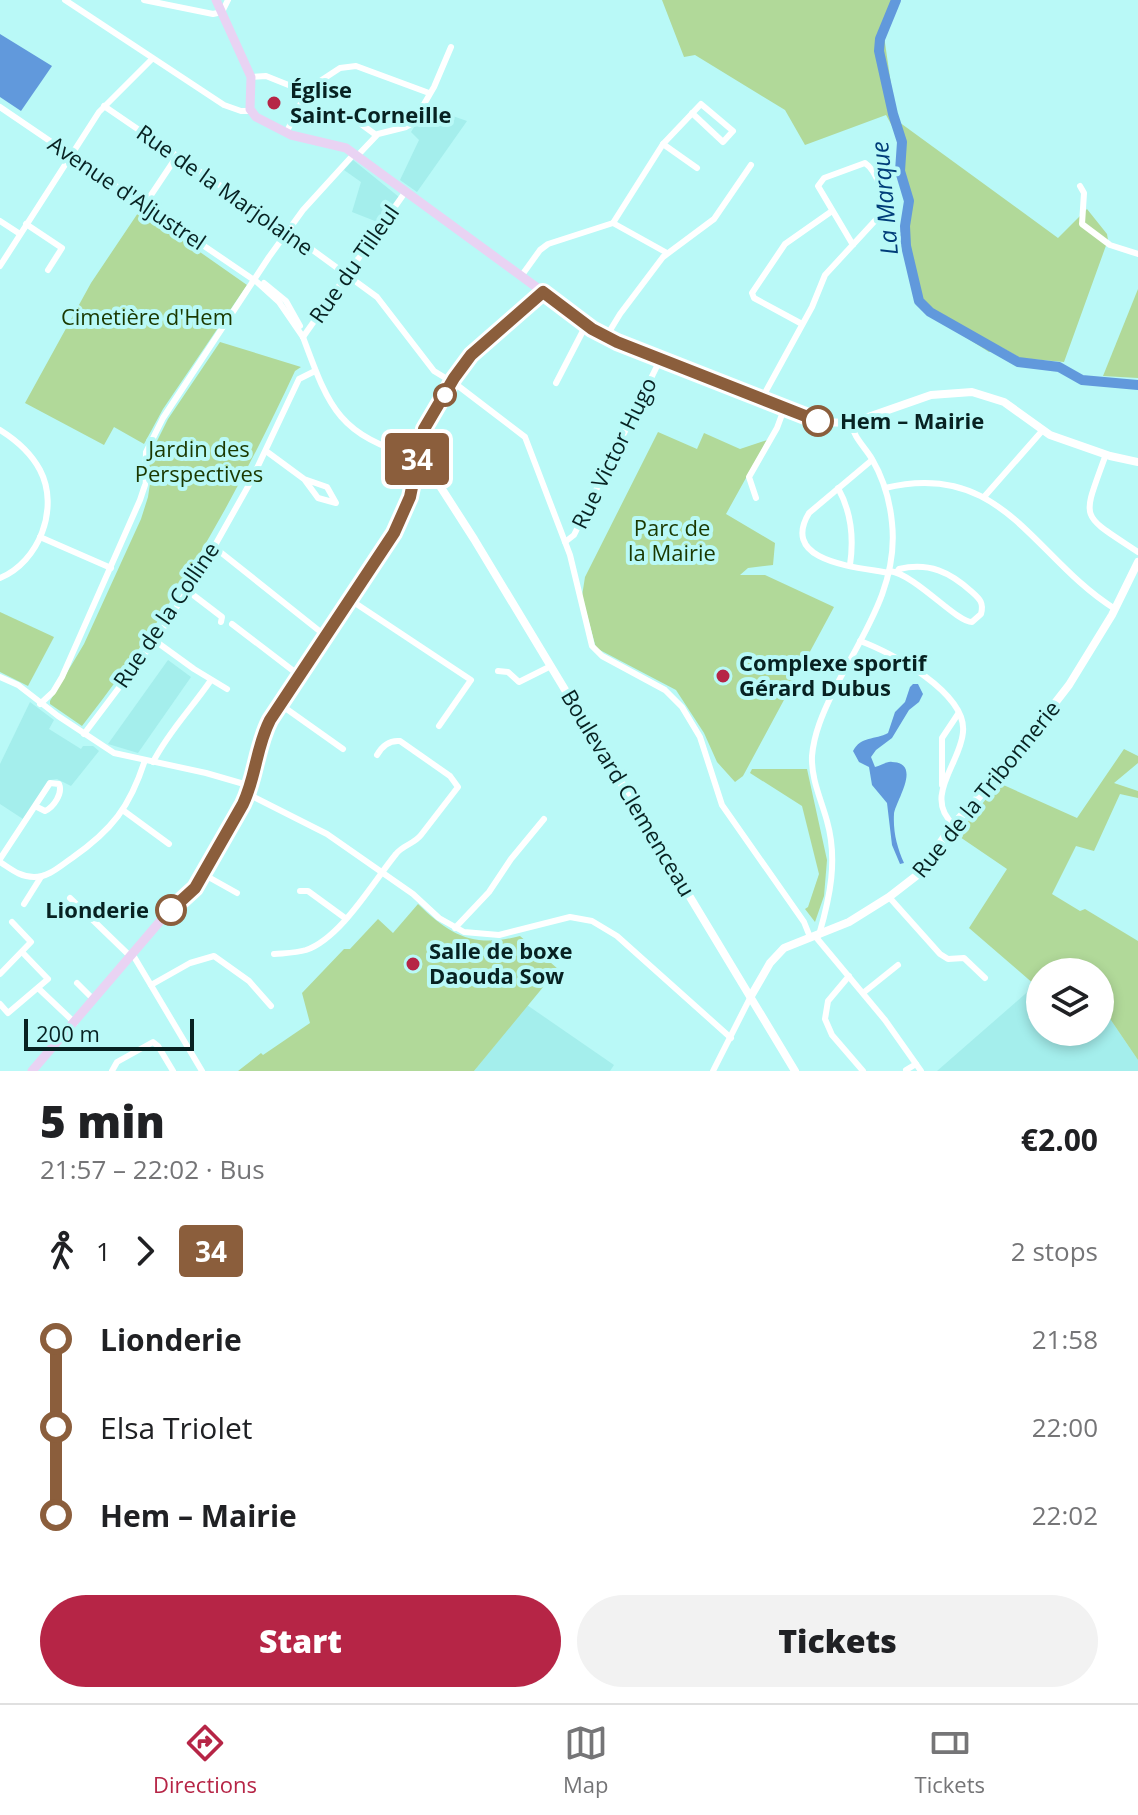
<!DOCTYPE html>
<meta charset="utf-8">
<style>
body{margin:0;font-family:"Open Sans",sans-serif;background:#f2f2f2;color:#202124;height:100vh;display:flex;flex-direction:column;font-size:30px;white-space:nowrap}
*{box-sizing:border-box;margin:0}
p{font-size:26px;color:#757577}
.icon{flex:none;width:44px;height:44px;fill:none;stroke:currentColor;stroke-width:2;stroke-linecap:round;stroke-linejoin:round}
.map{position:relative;height:1071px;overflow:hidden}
.panel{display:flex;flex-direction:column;background:#fff;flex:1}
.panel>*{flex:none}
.badge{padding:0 16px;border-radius:6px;font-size:28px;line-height:52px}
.buttons{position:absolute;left:1026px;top:958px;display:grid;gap:16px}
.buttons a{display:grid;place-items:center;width:88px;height:88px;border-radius:50%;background:#fff;box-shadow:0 4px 12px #0003;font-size:40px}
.scale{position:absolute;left:24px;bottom:20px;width:170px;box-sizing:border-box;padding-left:8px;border:4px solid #072222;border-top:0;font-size:22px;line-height:28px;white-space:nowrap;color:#072222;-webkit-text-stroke:6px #b9f9f7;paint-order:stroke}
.map>.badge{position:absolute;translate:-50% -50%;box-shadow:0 0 0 4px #fff}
.legs{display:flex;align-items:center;gap:12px;height:88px;padding:0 40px;font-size:26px}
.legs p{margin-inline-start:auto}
.summary{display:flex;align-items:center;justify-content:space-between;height:136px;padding:0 40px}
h1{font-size:44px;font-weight:800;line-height:60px}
.cta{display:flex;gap:16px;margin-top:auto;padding:16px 40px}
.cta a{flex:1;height:92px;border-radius:48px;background:#b62546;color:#fff;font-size:32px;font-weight:800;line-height:92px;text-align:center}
.cta a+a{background:#f2f2f2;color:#202124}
ul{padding:0 40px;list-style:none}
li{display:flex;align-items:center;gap:28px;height:88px;font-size:30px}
li i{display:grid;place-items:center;width:12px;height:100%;margin:0 10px;background:currentColor}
li i::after{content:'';width:20px;height:20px;margin:-10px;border:6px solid;border-radius:50%;background:#fff}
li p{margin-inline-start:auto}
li:first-child i{background:linear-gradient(#0000 50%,currentColor 0)}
li:last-child i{background:linear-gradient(currentColor 50%,#0000 0)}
.tab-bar{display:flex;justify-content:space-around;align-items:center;height:112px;border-top:2px solid #e0e0e0;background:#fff;font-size:22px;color:#757577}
.tab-bar a{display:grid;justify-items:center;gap:4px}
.tab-bar .current{color:#b62546}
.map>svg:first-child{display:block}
.built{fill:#a4eeec}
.green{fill:#b1d999}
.water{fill:#6199dc}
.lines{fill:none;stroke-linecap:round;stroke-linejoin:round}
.river{stroke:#6199dc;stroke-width:10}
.minor{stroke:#fff;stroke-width:6}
.tertiary{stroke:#fff;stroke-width:8}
.secondary{stroke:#e9d3f3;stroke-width:9}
.line-1-casing{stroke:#fff;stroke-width:18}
.line-1{stroke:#8b5e3c;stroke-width:12}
.poi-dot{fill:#b62546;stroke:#b9f9f7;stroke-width:3}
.stop-1-dot{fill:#fff;stroke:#8b5e3c;stroke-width:4}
.labels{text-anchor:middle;stroke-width:8;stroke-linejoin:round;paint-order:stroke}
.poi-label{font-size:22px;font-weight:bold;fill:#072222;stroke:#b9f9f7;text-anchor:start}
.street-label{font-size:22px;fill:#072222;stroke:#b9f9f7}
.park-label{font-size:22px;fill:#1a3800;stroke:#b9f9f7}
.stop-label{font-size:22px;font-weight:bold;fill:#072222;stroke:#b9f9f7;text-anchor:start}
.water-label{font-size:24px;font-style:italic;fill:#003d79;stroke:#b9f9f7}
</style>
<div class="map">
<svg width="1138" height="1071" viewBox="0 0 1138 1071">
<rect width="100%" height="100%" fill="#b9f9f7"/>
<g class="built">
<polygon points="427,107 467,121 417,192 400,180 419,140 411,132"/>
<polygon points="353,160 399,197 380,223 352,212 361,182 344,170"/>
<polygon points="168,660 191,677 138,753 108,744"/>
<polygon points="30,702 54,720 49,729 81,749 83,746 93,746 99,751 71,786 57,779 50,780 23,819 0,804 0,764"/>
<polygon points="1040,981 1040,1032 1100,1032 1100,1004 1138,1060 1138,1071 937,1071"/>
<polygon points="527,1005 614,1065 610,1071 474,1071"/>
</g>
<g class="green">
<polygon points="662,0 900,0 884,36 893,98 899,122 1058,238 1087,209 1107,234 1108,240 1064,362 1020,358 1001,347 989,352 921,309 913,288 901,231 906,200 897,167 898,137 886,115 805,145 785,110 695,55 684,57"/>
<polygon points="140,210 247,285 163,409 144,444 114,427 104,445 25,403 91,283"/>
<polygon points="1138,289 1138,378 1103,376"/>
<path d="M220,342l81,25 -6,4c-59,127 -126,245 -213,355l-32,-22v-3l34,-57 57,-125 7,-22 3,-20 -2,-15 5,-15 14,-28z"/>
<polygon points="658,432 697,449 704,433 740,449 767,440 726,514 775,543 773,565 748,568 740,575 765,575 834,607 743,776 735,782 717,762 704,733 676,690 596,648 582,596 585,577"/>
<polygon points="0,612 54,637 28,686 0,672"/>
<polygon points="1124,749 1138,756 1138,763 1114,783 1138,791 1138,798 1120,794 1094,851 1076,846 1052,894 1080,911 1085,909 1138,941 1138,1060 1100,1004 1100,972 1040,972 1040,981 1035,985 969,928 1007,869 957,835 999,783 1077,818"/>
<polygon points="752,769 807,769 827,860 824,896 815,922 805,909 808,907 819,874 802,806 750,773"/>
<path d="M418,904c33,32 56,44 102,32l38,33 -84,102h-236l23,-18 2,2 47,-32 -8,-30 42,-44h6l28,-30 15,14z"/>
</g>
<g class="water">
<polygon points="0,34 52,66 21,111 0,97"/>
<path d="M913,684h5l5,10 -4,8 -10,8 -17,28 -16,12 -5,7 4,10c5,-1 12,-6 17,-5 31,1 3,40 2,52 -1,18 3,33 10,49l-4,1 -8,-19 -5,-42 -15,-18 -3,-18 -10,-5 -6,-11c8,-15 22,-11 35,-18l7,-21 10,-10 5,-15z"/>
</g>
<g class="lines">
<polyline class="river" points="896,0 880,39 879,51 893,114 902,142 900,171 909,201 905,226 906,246 919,301 930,312 1018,362 1059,367 1082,380 1138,385"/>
<g class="minor">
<polyline points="65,0 224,105 241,111 251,111"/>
<polyline points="144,0 213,14 222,12 228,0"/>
<polyline points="251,77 266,76 306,92"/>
<polyline points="104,106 288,232 377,297 434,371 457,385 525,437 570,555 592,646 602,656 665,690 682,707 700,737 722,805 804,922 810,937"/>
<polyline points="0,107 257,282 279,302 303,337"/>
<polyline points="361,124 376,135"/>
<polyline points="286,133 308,89 340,68 356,66 429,93"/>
<polyline points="663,144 697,168"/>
<polyline points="1080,186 1084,193 1082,224 1110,245 1138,254"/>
<polyline points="145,204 177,156"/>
<polyline points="0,221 20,234"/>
<polyline points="613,223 667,253"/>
<polyline points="26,224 62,248 48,270"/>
<polyline points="0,266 99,112 152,59"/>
<polyline points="522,275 540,250 548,244 613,223 663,144 701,104 733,131 723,142 692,113"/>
<polyline points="264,283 286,301 300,326"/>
<polyline points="802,324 754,298 752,293 785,244 832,211"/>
<path d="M303,337c27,73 35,97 114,121"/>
<polyline points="303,337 406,191"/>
<polyline points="606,337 620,314 663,257 714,219 751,165"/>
<polyline points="556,383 586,325"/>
<path d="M761,400l51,-93 13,-32 59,-64c1,-14 -7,-40 -19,-48l-41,15 -6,8 35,59"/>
<path d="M0,430c16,10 31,23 40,40 20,38 -1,92 -40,108"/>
<polyline points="266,451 304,479 318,498 336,503 327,487 304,479"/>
<path d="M1106,454c-24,68 -28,58 32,98"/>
<path d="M872,460l-63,53c-30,50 50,54 80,60"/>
<path d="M838,488c14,25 16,50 12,77"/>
<path d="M885,488c118,-29 148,70 230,121"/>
<polyline points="984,497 1042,431"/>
<polyline points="756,498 749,477 777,428 784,409"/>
<polyline points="40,537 111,568"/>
<polyline points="565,542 574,535 660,360"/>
<polyline points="214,547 327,637"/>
<path d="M890,571c26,4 66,51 82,51l9,-8c3,-11 -1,-15 -9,-22 -22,-20 -43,-30 -73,-23l-2,3"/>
<polyline points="188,591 222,617 221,622"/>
<polyline points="352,601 471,680 439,726"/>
<polyline points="232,624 300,676"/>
<polyline points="154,640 194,669 227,689"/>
<path d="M860,641c31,11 107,52 103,91 -2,31 -41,65 -9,93"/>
<polyline points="498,671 508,672 519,682 551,666"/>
<polyline points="0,677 18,685 58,716 114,753 206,773 251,786"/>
<polyline points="40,704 53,692 62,677 140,500 145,485 146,452 163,418 269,257 303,210 354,154 359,154 378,134 406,127 413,123 434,87 451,47"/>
<polyline points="281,705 343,749"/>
<polyline points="84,734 158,636 205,563 250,483 299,379 315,371"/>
<path d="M153,762c16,-31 39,-54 58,-82"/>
<polyline points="942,785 942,738 958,714"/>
<polyline points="248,794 327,834 413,894 439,918 464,932 499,935 570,917 592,921 617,936 731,1038"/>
<polyline points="124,811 169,844"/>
<path d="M0,859l50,-76 9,1c4,9 -5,23 -14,27l-10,-5"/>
<path d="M0,862c11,7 20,15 34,15 15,0 26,-11 38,-19 40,-28 58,-51 73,-98"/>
<polyline points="203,874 237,893"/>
<polyline points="300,891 308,891 345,918"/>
<polyline points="889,897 940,954 948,959 964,958 985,978"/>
<polyline points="70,898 131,957"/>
<polyline points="24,904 41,877"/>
<polyline points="455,928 489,892 511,859 544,819"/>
<path d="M819,935c11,-38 19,-75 8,-114 -6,-22 -16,-42 -15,-65 2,-23 11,-43 21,-64 27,-54 66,-105 59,-169 -2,-22 -9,-45 -20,-64 -8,-13 -18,-21 -21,-36"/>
<polyline points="815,936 885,1020 921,1071"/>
<path d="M274,954c11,-1 22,-1 32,-4 35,-12 67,-68 90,-96 7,-9 18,-10 25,-19l37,-48 -8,-11 -50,-35c-11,-1 -18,5 -23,14"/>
<polyline points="133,955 202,1071"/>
<polyline points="0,974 31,942 12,922"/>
<polyline points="849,976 828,1001 825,1019 832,1035 863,1071"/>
<polyline points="77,983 94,1000"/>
<polyline points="151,985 190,963 214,956 249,981 271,1006"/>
<polyline points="38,988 75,1023"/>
<polyline points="863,993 898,965"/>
<polyline points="0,1004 8,1013 48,979 22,952"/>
<polyline points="906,1070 916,1064"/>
<polyline points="112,1071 117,1062 153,1042 158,1046 173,1071"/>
<polyline points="713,1071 751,996"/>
</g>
<g class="tertiary">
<polyline points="543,292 592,329 617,342 819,422 851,423 931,395 972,392 1004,402 1050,435 1110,456 1138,462"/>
<polyline points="418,455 437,471"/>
<polyline points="416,464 431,472 474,539 795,1071"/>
<polyline points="751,996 770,963 784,948 849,922 889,897 920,873 951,827 1000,774 1069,685 1112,615 1138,562"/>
</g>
<polyline class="secondary" points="32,1071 162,919 195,888 250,790 263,738 270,720 394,533 410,497 423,433 454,378 471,355 543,292 346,148 291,135 256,117 250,109 251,77 216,0"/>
</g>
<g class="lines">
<g class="line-1-casing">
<path id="line-1" d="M171,910l24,-22 48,-84c13,-27 13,-57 27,-84l124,-187 16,-36 14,-68 30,-51 17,-23 72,-63 49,37 25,13 201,79"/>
</g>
<use href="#line-1" class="line-1"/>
</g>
<g class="poi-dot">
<circle cx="274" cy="103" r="8"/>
<circle cx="723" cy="676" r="8"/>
<circle cx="413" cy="964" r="8"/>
</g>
<g class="stop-1-dot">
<circle cx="445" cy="395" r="10"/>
<circle cx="818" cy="421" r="14"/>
<circle cx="171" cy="910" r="14"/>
</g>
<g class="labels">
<g class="poi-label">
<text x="290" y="98">Église<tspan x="290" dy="25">Saint-Corneille</tspan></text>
<text x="739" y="671">Complexe sportif<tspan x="739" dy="25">Gérard Dubus</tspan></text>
<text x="429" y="959">Salle de boxe<tspan x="429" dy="25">Daouda Sow</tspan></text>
</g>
<g class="street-label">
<text transform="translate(225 190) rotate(35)" y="8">Rue de la Marjolaine</text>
<text transform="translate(127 193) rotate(34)" y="8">Avenue d'Aljustrel</text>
<text transform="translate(354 264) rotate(-55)" y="8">Rue du Tilleul</text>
<text transform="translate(614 453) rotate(-64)" y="8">Rue Victor Hugo</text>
<text transform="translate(166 615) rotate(-56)" y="8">Rue de la Colline</text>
<text transform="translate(986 789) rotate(-51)" y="8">Rue de la Tribonnerie</text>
<text transform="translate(628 793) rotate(59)" y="8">Boulevard Clemenceau</text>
</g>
<g class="park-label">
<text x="147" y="325">Cimetière d'Hem</text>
<text x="199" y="457">Jardin des<tspan x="199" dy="25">Perspectives</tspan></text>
<text x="672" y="536">Parc de<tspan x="672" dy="25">la Mairie</tspan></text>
</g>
<g class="stop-label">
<text x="840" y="429">Hem – Mairie</text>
<text x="149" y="918" text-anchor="end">Lionderie</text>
</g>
<g class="water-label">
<text transform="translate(885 198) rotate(-95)" y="8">La Marque</text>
</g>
</g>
</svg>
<div class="buttons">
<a><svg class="icon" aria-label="layers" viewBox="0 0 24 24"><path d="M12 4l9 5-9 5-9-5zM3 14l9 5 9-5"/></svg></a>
</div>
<div class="scale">200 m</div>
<b class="badge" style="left:417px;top:459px;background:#8b5e3c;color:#fff">34</b>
</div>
<section class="panel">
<div class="summary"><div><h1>5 min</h1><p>21:57 – 22:02 · Bus</p></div><b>€2.00</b></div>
<div class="legs"><svg class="icon" aria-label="walk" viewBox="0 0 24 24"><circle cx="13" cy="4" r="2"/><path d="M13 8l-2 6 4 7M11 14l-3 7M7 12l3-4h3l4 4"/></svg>1<svg class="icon" aria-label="forward" viewBox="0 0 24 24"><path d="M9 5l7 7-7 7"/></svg><b class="badge" style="background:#8b5e3c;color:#fff">34</b><p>2 stops</p></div>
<ul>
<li><i style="color:#8b5e3c"></i><b>Lionderie</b><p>21:58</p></li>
<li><i style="color:#8b5e3c"></i><span>Elsa Triolet</span><p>22:00</p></li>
<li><i style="color:#8b5e3c"></i><b>Hem – Mairie</b><p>22:02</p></li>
</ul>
<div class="cta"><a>Start</a><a>Tickets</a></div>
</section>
<nav class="tab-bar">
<a class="current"><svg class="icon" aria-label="directions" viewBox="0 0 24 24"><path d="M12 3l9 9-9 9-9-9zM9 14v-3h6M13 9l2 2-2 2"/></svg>Directions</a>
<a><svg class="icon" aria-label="map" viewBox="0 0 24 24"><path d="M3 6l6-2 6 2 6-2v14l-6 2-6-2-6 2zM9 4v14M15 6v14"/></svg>Map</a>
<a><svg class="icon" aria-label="tickets" viewBox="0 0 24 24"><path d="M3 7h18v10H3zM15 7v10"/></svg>Tickets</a>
</nav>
